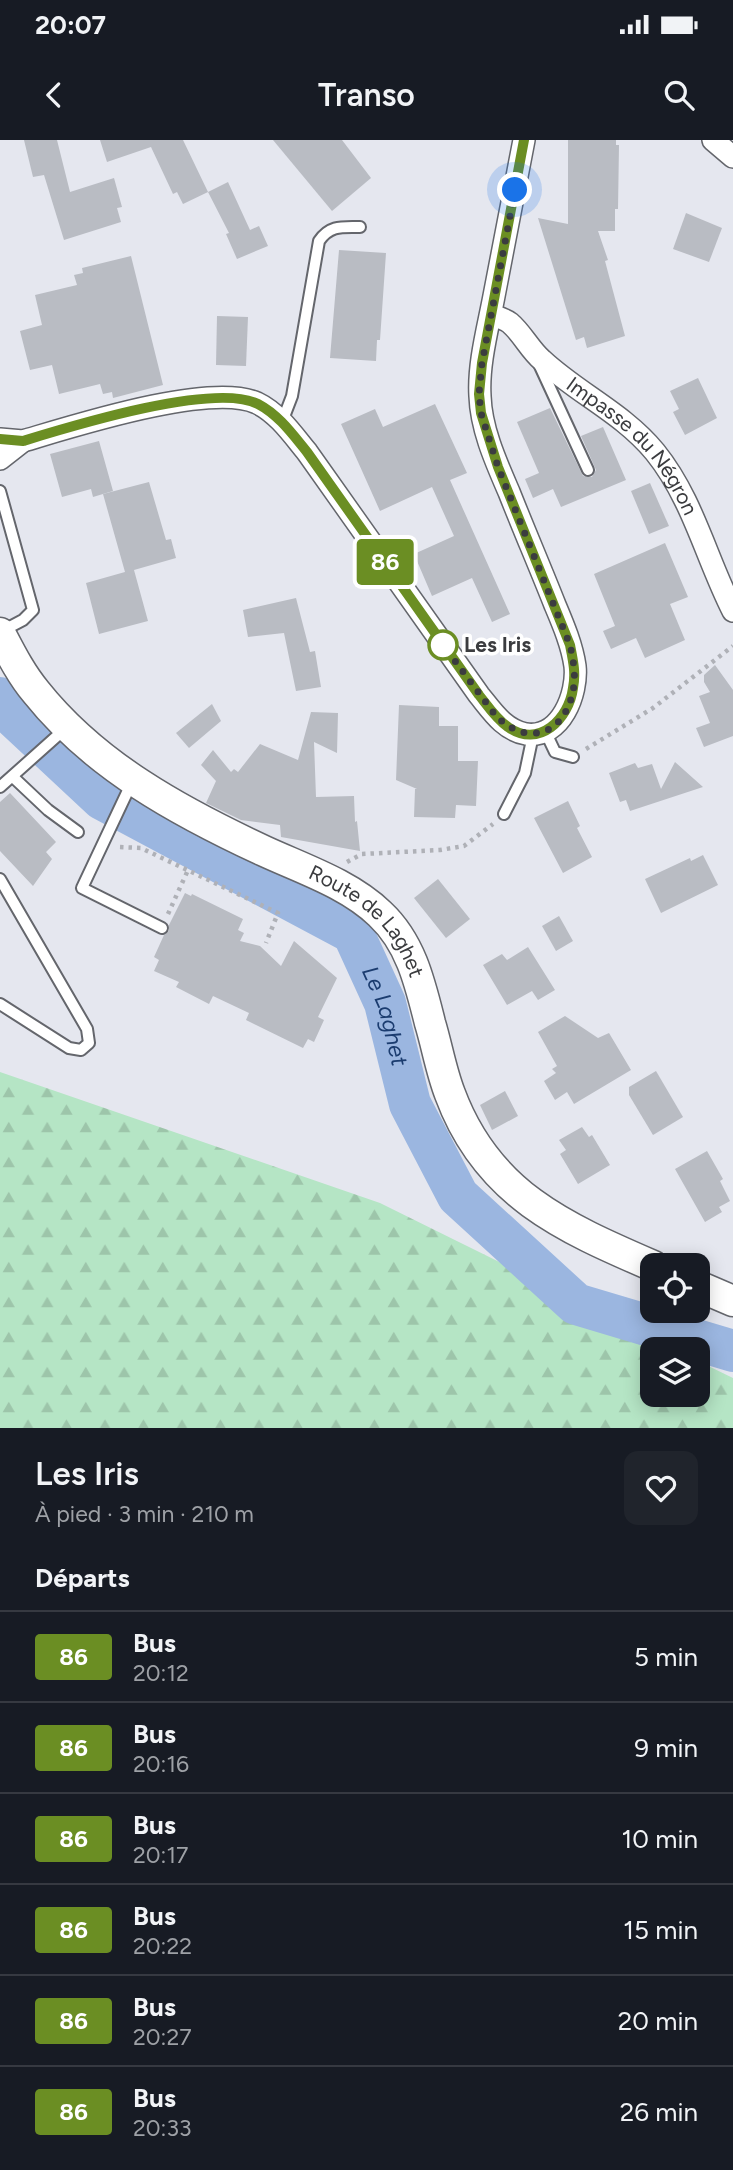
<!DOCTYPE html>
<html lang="fr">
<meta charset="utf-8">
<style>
body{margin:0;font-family:Figtree,sans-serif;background:#20242c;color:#f1f3f6;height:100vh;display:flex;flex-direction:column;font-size:26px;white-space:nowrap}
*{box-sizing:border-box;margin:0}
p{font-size:23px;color:#9ea1a6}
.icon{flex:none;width:38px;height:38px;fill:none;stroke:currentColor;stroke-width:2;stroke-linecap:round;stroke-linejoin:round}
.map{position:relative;height:1288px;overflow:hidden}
.drawer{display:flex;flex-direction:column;background:#171b24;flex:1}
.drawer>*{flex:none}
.badge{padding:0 14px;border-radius:5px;font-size:24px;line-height:46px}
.controls{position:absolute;left:640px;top:1113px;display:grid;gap:14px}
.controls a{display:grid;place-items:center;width:70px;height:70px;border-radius:14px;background:#171b24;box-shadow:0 4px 18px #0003;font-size:35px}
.you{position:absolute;width:35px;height:35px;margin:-18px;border:5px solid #fff;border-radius:50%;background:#1a73e8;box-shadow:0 0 0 10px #1a73e833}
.map>.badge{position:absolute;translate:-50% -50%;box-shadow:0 0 0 4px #fff}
h2{padding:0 35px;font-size:26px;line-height:63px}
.round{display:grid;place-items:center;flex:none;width:74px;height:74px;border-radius:14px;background:#20242c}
.headline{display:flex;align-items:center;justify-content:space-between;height:119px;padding:0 35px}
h1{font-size:33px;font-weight:600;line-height:52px}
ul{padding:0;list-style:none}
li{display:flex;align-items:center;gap:21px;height:91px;padding:0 35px;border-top:2px solid #363941}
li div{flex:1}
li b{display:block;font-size:26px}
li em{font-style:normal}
li .badge{min-width:77px;font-weight:700;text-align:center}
.status{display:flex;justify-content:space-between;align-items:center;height:49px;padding:0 35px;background:#171b24;direction:ltr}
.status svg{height:19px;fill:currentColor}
header{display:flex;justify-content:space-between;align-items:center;height:91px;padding:0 35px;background:#171b24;font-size:32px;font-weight:600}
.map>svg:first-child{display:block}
.forest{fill:url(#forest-firs)}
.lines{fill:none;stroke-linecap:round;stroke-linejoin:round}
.river{stroke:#9bb6e0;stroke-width:42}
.building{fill:#b9bcc3}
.service-casing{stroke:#64666c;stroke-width:14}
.minor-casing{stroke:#64666c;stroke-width:24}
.secondary-casing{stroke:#64666c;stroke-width:33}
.path{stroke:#afb1b7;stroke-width:4.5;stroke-dasharray:3.5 5;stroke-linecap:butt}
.service{stroke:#fff;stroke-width:10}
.minor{stroke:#fff;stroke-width:21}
.secondary{stroke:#fff;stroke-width:30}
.line-casing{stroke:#fff;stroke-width:16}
.line{stroke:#6b8e23;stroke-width:10}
.walk{stroke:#3b3c3f;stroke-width:7;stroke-dasharray:0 12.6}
.stop-dot{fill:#fff;stroke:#6b8e23;stroke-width:3.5}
.labels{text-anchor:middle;stroke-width:7;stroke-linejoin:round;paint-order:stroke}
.street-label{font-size:21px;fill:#3b3c3f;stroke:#fff}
.stop-label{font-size:21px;font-weight:bold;fill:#3b3c3f;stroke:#fff;text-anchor:start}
.water-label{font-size:23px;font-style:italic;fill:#1b3c6f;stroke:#fff}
</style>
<div class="status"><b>20:07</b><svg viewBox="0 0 49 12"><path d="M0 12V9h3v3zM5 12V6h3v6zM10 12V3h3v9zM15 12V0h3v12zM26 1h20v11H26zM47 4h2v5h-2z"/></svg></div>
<header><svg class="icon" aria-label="back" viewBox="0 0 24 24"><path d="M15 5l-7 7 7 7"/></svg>Transo<svg class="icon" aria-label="search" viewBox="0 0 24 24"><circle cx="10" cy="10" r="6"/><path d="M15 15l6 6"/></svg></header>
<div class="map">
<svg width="733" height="1288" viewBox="0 0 733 1288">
<defs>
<pattern id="forest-firs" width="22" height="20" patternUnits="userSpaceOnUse" patternTransform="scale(1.75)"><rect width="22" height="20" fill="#b5e5c5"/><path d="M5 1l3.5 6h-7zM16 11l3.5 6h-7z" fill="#9dc5aa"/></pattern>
</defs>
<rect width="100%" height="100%" fill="#e5e7ef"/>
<polygon class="forest" points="0,932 380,1063 675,1209 653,1209 653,1255 698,1255 698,1221 733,1238 733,1288 0,1288"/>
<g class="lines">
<path class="river" id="s1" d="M0,558l10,15 92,86 251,134 32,70 25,101 48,92 118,108 157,47"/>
</g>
<g class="building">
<polygon points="24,0 57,0 70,52 114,38 122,67 117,68 121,82 64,100 44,35 33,37"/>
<polygon points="100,0 183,0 208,52 183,64 177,52 173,54 151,7 107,22"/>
<polygon points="273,0 342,0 371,38 332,71"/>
<polygon points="568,0 616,0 616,5 619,5 618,69 615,69 615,91 598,91 608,120 605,121 625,196 587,208 584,197 576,200 538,78 568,84"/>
<polygon points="228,42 250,90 259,86 268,106 237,119 226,94 229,93 208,52"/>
<polygon points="686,73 722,88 709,122 673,109"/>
<polygon points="339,110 386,113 380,200 377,200 376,221 330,218"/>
<polygon points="131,116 163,245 113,258 112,252 103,254 100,244 59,254 52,225 30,230 20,191 42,185 35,155 77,145 74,135 83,133 82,128"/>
<polygon points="217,176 248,177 246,226 216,225"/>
<polygon points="698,238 717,278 685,295 673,272 679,269 670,251"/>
<polygon points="435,264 467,333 450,340 510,474 492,482 472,438 432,456 414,414 454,396 432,347 380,371 341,284 375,269 383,287"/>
<polygon points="550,268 583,336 592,337 596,330 581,296 603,287 626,340 561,367 553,349 533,358 525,339 539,333 517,282"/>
<polygon points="99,301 113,351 93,357 91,349 62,357 50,314"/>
<polygon points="149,342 166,400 171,399 176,418 134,430 148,481 99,494 86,443 132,430 125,432 103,354"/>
<polygon points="650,343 669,386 649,394 631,351"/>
<polygon points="665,403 688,457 670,464 685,500 645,518 636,498 611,509 603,491 615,486 594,434"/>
<polygon points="296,458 310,512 315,511 321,547 296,551 284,493 248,497 243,470"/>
<polygon points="715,525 733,550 733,596 704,607 696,588 710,583 699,556 710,552 704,542 704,535"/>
<polygon points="212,564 221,581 189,608 176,593"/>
<polygon points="399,565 439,567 439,586 458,586 458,621 478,621 476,666 456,665 455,678 414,677 415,649 417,649 396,640"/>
<polygon points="311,572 338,573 337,613 314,602 316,657 354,656 355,682 357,681 360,711 281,697 280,685 241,680 206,663 216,641 201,625 213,610 231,632 234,629 238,632 260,604 298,620"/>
<polygon points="675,622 703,647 630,671 626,660 620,662 609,633 635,623 638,628 652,624 661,649"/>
<polygon points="10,653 56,702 46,712 52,719 33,746 0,711 0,662"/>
<polygon points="568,661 580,686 577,688 592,717 563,733 534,678"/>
<polygon points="703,715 718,745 661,773 645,739 690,718 691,721"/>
<polygon points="438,739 470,779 446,798 414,758"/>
<polygon points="185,753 191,756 192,754 243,779 238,790 244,793 240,801 260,806 281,826 294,801 337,838 318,877 324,880 314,902 308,899 303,908 246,880 249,873 213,856 209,864 176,847 179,842 154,831 159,820 154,817 164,795 169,791 169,785"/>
<polygon points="559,776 573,801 556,811 542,786"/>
<polygon points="528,807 555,850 538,860 532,851 507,865 483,825 502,814 507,820"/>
<polygon points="565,876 598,898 609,893 631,930 574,964 567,952 555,960 544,941 556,933 552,929 557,926 538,892"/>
<polygon points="656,931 683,977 653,995 629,955 629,947"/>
<polygon points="505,951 518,976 492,990 480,965"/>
<polygon points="582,987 589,997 592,995 610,1025 578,1044 560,1014 566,1010 559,1000"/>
<polygon points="707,1011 723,1039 720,1041 730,1061 719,1067 722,1072 705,1082 675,1029"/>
</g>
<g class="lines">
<g class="service-casing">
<g id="service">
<polyline points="539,224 588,330"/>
<path d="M282,282l10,-26 27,-155c11,-16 23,-14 41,-14"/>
<polyline points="0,351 33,470 23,480 2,491"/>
<polyline points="545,591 555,612 573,617"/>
<polyline points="13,637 48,670 78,692"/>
<polyline points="132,642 82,748 162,788"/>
<polyline points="0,647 66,588"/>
<polyline points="504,674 525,633 533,595"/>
<polyline points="0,739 87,889 89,903 81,910 69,908 0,864"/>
</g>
</g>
<g class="minor-casing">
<g id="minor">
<polyline points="713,0 733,17"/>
<path id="s2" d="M491,175c6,2 14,4 19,8 12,10 20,27 32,37 35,33 81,53 113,92 38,47 51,106 78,159"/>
<path d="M0,299l23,2c51,-15 187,-59 234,-38 21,10 36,32 50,49l172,243c13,16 25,35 47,39 35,5 52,-41 49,-68 -3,-21 -12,-42 -20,-61 -15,-38 -31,-75 -46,-113 -13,-30 -28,-63 -29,-96 -2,-32 8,-68 14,-100 10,-52 20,-104 30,-156"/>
<polyline points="0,319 23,301"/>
</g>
</g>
<g class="secondary-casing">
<g id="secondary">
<path id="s3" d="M0,493c11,21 21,41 36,59 59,74 144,120 228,159 39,18 85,33 116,63 31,29 40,69 50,109 7,23 11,48 20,71 37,100 113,133 203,172"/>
<polyline points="698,1146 733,1161"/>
</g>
</g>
<g class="path">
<polyline points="586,609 653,568 733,506"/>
<polyline points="120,707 141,708 278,773 266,803"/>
<polyline points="347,722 362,714 440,710 464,706 493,684"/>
<polyline points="168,774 188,730"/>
</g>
<use href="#service" class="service"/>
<use href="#minor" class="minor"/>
<use href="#secondary" class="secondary"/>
</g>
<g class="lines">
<g class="line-casing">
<path id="line" d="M0,299l23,2c49,-15 191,-59 235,-37 21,11 35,31 49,48l172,243c8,10 17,24 29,32 31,22 61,-8 65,-39 3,-15 0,-28 -3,-43l-72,-178 -17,-54 -2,-19 3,-31 42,-223"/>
</g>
<use href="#line" class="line"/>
<path class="walk" d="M443,505l-5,-7 58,78c28,28 63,22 75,-17 6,-19 3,-36 -1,-54l-72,-178 -17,-54 -2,-19 3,-31 33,-173"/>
</g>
<circle class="stop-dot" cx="443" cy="505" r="14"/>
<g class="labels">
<g class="street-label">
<text dy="7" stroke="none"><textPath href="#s2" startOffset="196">Impasse du Négron</textPath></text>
<text dy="7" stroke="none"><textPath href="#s3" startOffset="478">Route de Laghet</textPath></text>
</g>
<g class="stop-label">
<text x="464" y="512">Les Iris</text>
</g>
<g class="water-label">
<text dy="8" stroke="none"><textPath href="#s1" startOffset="518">Le Laghet</textPath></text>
</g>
</g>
</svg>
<div class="controls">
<a><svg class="icon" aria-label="locate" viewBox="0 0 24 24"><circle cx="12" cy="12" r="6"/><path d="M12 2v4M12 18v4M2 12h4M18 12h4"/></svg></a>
<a><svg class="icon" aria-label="layers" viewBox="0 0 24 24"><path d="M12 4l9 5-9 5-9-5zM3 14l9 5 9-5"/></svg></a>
</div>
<div class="you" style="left:515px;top:50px"></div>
<b class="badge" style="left:385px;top:422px;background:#6b8e23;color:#fff">86</b>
</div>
<section class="drawer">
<div class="headline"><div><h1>Les Iris</h1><p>À pied · 3 min · 210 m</p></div><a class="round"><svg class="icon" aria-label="heart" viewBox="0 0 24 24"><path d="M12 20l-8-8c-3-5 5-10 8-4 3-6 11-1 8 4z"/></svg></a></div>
<h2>Départs</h2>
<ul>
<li><span class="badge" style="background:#6b8e23;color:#fff">86</span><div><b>Bus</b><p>20:12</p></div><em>5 min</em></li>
<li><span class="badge" style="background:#6b8e23;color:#fff">86</span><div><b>Bus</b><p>20:16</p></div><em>9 min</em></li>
<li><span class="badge" style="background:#6b8e23;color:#fff">86</span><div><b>Bus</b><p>20:17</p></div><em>10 min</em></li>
<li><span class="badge" style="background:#6b8e23;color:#fff">86</span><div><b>Bus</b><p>20:22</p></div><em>15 min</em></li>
<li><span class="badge" style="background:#6b8e23;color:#fff">86</span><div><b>Bus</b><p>20:27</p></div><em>20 min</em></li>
<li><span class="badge" style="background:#6b8e23;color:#fff">86</span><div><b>Bus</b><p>20:33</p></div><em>26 min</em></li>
</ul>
</section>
